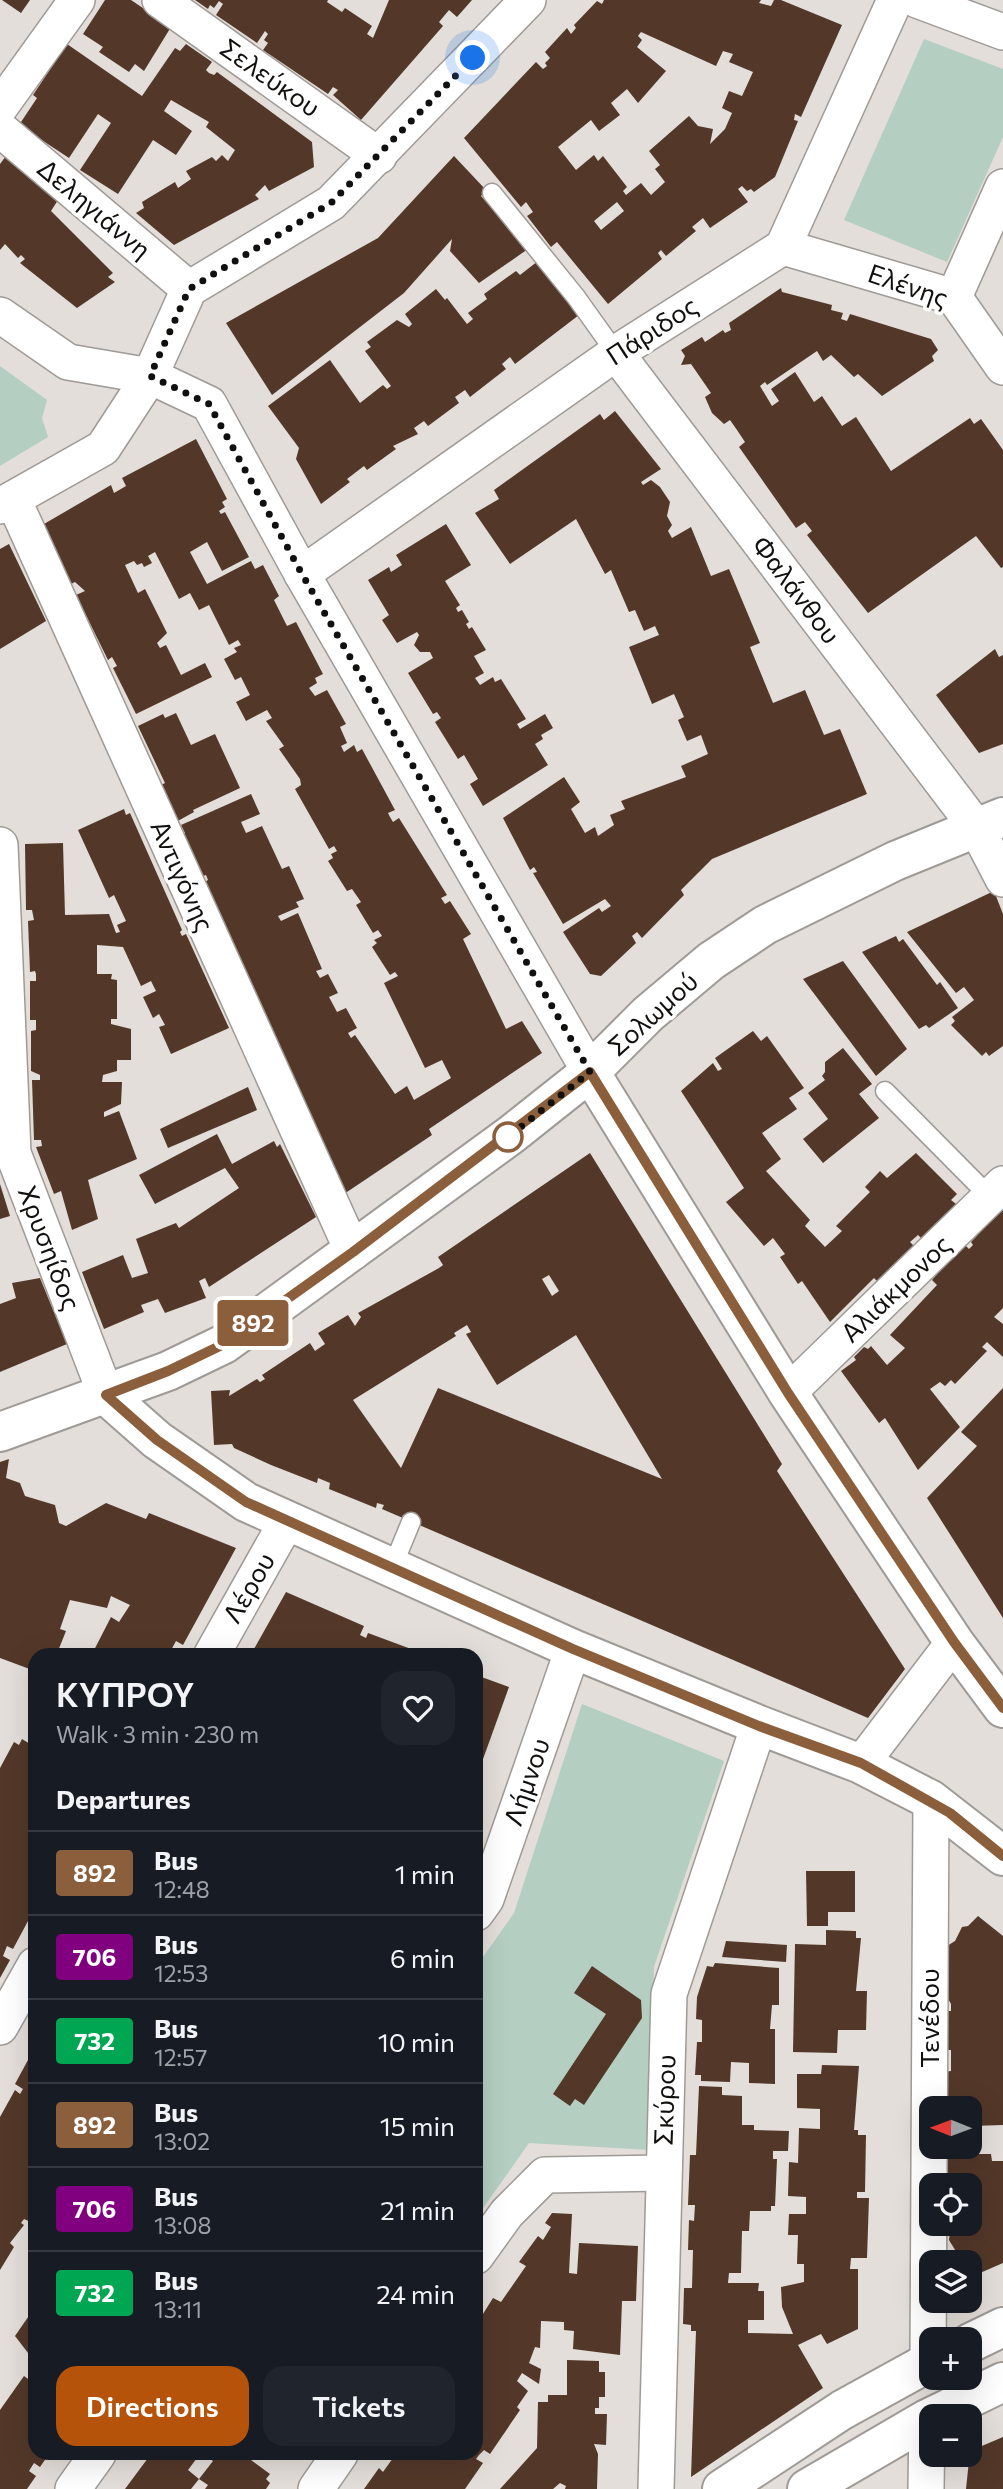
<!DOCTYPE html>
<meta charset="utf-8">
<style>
body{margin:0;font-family:Commissioner,sans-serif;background:#20242c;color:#f1f3f6;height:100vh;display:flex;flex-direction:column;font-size:26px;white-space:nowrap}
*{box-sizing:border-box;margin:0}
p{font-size:23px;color:#9ea1a6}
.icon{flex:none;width:38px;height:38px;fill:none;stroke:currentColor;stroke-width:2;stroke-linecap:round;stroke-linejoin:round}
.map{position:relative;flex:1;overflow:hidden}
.side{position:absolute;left:28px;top:1648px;width:455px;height:812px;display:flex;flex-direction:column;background:#171b24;border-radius:21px;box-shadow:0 7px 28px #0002}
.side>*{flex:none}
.badge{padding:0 14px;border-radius:5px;font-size:24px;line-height:46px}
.needle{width:46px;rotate:271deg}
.tools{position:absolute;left:919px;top:2096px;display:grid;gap:14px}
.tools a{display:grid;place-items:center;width:63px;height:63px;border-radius:14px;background:#171b24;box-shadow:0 7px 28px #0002;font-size:35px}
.you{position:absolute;width:35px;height:35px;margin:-18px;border:5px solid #fff;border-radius:50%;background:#1a73e8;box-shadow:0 0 0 10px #1a73e833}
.map>.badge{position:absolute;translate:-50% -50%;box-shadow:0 0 0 4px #fff}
h2{padding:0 28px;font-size:26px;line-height:63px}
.round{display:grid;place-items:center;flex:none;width:74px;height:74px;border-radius:21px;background:#20242c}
.summary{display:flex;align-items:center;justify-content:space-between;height:119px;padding:0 28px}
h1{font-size:33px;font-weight:600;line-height:52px}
.button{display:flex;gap:14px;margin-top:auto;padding:14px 28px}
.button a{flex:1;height:80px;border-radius:21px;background:#b45309;color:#fff;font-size:28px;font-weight:600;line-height:80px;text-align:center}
.button a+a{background:#20242c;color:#f1f3f6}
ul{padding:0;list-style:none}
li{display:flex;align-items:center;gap:21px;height:84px;padding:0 28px;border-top:2px solid #363941}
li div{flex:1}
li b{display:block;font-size:26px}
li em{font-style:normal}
li .badge{min-width:77px;font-weight:700;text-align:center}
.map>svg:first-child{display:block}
.green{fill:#b4cec1}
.building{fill:#533829;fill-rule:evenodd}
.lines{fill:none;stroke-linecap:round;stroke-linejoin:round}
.lane-casing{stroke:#9f9a96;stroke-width:21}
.street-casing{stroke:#9f9a96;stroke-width:38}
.secondary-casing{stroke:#9f9a96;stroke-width:42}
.lane{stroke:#fff;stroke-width:18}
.street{stroke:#fff;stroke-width:35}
.secondary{stroke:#fff;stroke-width:38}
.line-casing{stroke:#fff;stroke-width:16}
.line{stroke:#8b5e3c;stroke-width:10}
.walk{stroke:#12100e;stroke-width:7;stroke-dasharray:0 12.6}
.stop-dot{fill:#fff;stroke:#8b5e3c;stroke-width:3.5}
.labels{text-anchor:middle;stroke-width:7;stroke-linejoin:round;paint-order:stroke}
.street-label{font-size:26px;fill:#12100e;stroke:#fff}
</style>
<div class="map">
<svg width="1003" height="2489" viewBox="0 0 1003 2489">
<rect width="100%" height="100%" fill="#e3ded9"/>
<g class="green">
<polygon points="924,39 1003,69 1003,137 947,262 844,220"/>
<polygon points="0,366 47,400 42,418 48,437 0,466"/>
<polygon points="582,1704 724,1761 654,1967 650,2150 529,2143 476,2218 476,1967 514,1913"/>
</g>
<g class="building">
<polygon points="2,0 30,0 21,13"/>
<polygon points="105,0 131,0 171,27 144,71 135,64 129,72 99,52 103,47 83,34"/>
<polygon points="195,0 328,0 327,2 342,12 345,8 372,26 367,34 373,38 389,0 472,0 457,17 449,10 439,22 443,26 361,120 333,95 338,90 333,87 328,94 263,50 268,43 264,40 268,34 265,31 257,43 216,15 223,4 219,1 214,8 210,5 208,9"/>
<path d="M604,0h157l-2,3 12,3 3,-6h7l61,25 -41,92 -6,-3 -1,6 4,1 -23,56 -21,15 -3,-3 -4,2 -5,-5 -4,3 10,13 -38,26 -7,-10 -11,9 4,4 -30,25 -5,-6 -3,3 4,6 -54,45 -51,-62 -6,5 -24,-31 6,-4 -7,-10 -5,5 -57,-69 72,-76 7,7 4,-3 -2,-3 5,-5 -5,-6 22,-24 4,6 5,-6 -2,-3 23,-24 5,3zM641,32l75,34 7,-15 10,3 -4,8 24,10 -11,24 -13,-5 -7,17 10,5 -7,16 -15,15 3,-15 -15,-3 -9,-10 -40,35 11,14 -5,4 10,13 -14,13 -10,-12 -15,12 -3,-4 4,-4 -24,-31 -5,5 -4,-6 -18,15 -18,-23 33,-27 8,11 21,-16 -9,-12 16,-14 11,14 28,-32 -29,-24 5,-7 -4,-4zM617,202l7,9 -23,19 -7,-9z"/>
<polygon points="67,44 142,96 175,48 180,51 186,44 212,62 206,70 209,73 214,75 217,72 312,142 314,167 269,191 265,185 255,195 259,199 174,245 136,213 144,208 142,202 175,182 178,188 191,179 186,171 212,157 216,161 222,155 228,161 235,150 206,127 209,122 171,100 164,111 192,131 176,155 153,140 118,194 80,170 111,123 98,114 69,158 19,125 37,98 33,95"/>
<polygon points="6,156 58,200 51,211 113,273 108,277 115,282 77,308 20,263 25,259 21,255 18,258 5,244 0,250 0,164"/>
<polygon points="454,156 486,190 481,196 528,249 479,283 450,251 452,239 404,293 272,395 226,323 378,238"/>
<polygon points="538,261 579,315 515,364 510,357 502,364 506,369 470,397 465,390 455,397 459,403 428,426 424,421 414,428 418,434 393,446 396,449 367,470 364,466 347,479 350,482 321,504 296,459 299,448 268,406 330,360 360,403 383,385 387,389 391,386 365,351 371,347 367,342 397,320 409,327 412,324 405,314 436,289 445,300 447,298 467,324 473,319 468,313 487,299 484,294 516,271 520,275"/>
<polygon points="781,288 782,292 832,305 831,310 843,313 841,319 847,321 850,314 931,339 938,350 932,356 934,361 882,396 858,374 854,377 831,355 823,361 817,351 767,385 765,382 760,386 772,406 779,401 771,389 795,372 814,402 822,396 842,426 856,417 891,471 970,418 974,424 981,419 1003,450 1003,567 1001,568 976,536 868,613 807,535 812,531 805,522 796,528 739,447 745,442 737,430 730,420 724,424 712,413 705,397 711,393 691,364 681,365 685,356 681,350 702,337 705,342 723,330 725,333 731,330 729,323"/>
<polygon points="615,411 661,469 641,482 643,485 651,480 660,487 670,502 667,516 672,525 668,531 672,538 691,527 711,576 729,569 760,643 750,647 773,703 805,690 824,735 840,729 867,794 712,859 681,890 684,895 642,938 637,932 632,936 636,943 601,976 590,974 563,932 599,908 602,912 611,906 605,899 563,924 533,873 537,872 534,867 530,870 503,818 564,777 580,802 571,809 585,833 595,827 598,836 614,825 610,815 625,809 621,801 686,777 681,766 708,754 701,735 687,741 678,720 684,717 674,694 652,704 629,647 659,635 655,626 644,631 635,610 629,612 611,570 605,574 576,519 510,564 475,513 499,499 494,490 600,414 604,420"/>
<polygon points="196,439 227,499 222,502 225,507 219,511 221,514 225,512 249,557 222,571 207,542 190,552 207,584 251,561 255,569 263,565 279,596 274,600 287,626 296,622 323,674 315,678 317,683 309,688 315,696 327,690 346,724 340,727 347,743 341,746 344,752 354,745 357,752 362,749 395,810 388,813 390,817 393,822 399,818 447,895 441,898 445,904 450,901 471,934 463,939 506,1029 522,1021 542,1053 429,1129 432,1135 341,1196 203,883 208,880 206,875 200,877 181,835 185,833 181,825 251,794 260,814 241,822 246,833 262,826 282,869 289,866 304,899 296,902 299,907 278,916 281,921 298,913 322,969 316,971 320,978 328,974 338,993 329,997 337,1012 346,1008 357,1028 348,1033 351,1038 355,1035 395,1094 407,1086 414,1100 451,1078 442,1060 425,1068 384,983 398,976 395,972 390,975 372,947 377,943 374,940 382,936 378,930 373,933 356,905 361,902 352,889 347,891 328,861 333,858 331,854 337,851 334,846 329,849 295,789 301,785 300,779 279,749 284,746 266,721 272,718 267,710 246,721 236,702 250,695 241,677 235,680 224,659 237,652 234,648 241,645 238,640 229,645 209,605 199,610 190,593 179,599 155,552 148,556 152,563 144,567 142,563 137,565 134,561 125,565 138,593 145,589 167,633 157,643 160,648 166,645 181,675 205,663 212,677 136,714 113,668 117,666 112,657 108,660 76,595 85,591 75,582 71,584 44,524 111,485 114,493 126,486 122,478"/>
<polygon points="446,524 471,565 445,581 460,605 456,608 458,612 462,610 469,622 466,624 469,629 472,627 486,650 474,656 484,673 475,678 480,685 493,677 495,682 501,679 526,719 517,724 520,729 545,714 553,728 541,735 543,739 535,744 548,765 483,806 470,784 478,779 464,755 458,759 435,722 441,718 437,712 433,714 408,673 433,658 430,652 420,652 414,645 419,635 417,632 397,643 382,620 389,615 368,580 389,567 391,572 402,565 396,555"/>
<polygon points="9,544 46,621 0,649 0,549"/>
<polygon points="995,649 999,657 1003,655 1003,744 979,753 936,695"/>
<polygon points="176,713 191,745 215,734 240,788 193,810 194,812 176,822 159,786 165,783 138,726 163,714 165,718"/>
<polygon points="124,809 126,815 130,813 182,930 180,932 182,936 186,934 229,1028 171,1054 159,1027 165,1025 159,1014 153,1018 143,997 156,991 151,981 141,986 123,947 97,945 97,974 112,974 111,979 117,980 117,1019 111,1019 111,1024 131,1029 131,1060 117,1060 117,1071 103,1075 102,1082 122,1082 121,1104 104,1112 104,1117 119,1111 137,1159 88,1180 98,1219 72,1230 61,1191 54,1194 36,1147 42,1146 41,1140 34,1140 32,1080 40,1080 40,1075 31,1071 31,1031 36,1030 36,1020 30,1020 30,981 36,981 36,974 35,971 30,972 28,921 34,920 32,910 26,910 25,844 63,843 65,915 109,914 116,933 120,932 117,925 126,921 114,895 109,898 78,830"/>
<polygon points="994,891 1003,914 1003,1046 989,1056 986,1052 982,1056 951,1025 955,1021 952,1017 974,1000 964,987 956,993 907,932"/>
<polygon points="896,936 899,942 903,939 937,985 940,982 958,1008 929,1028 926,1025 919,1029 862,952"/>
<polygon points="843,961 907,1049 876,1076 803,979"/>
<polygon points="753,1031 761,1041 767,1036 804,1088 789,1098 797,1109 762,1133 781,1159 766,1171 810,1220 805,1226 825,1247 842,1231 836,1226 870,1192 865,1187 880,1171 887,1178 916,1153 957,1194 951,1200 956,1204 922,1239 918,1235 910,1242 916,1248 880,1284 874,1278 830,1322 802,1281 798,1284 780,1257 785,1254 773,1238 764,1246 726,1202 744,1188 681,1091 713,1063 718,1071 722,1069 715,1058"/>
<polygon points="843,1048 872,1084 859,1094 879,1118 823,1163 803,1139 828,1119 808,1093 825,1080 822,1076 825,1072 825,1062"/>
<polygon points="248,1087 257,1110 168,1148 160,1129"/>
<polygon points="217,1134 232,1164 274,1141 277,1147 280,1144 316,1217 209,1287 205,1278 199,1281 206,1298 165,1313 158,1299 141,1305 144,1312 104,1329 82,1272 123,1255 132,1278 148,1273 136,1239 176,1223 179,1228 239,1188 225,1168 155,1204 139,1175"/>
<path d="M590,1153l192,311 -5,7 128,198 -37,49 -486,-209 2,-4 -7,-2 -1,5 -47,-19 1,-6 -12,-5 -1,5 -46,-18 -37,-17 -2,-4 -18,1 -3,-54 19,-1 -1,6 28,-17 3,3 5,-3 -3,-4 48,-32 5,8 10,-7 -7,-11 30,-18 7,11 6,-9 -3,-4 81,-45 4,-3 -5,-8zM549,1275l10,16 -7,5 -10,-17zM467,1325l4,7 -5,2 31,51 79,-50 86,144 -224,-91 -37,80 -48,-68 103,-64 -2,-3z"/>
<polygon points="0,1184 10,1216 0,1219"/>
<polygon points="1003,1208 1003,1308 994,1317 1003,1324 1003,1357 987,1342 982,1347 987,1351 955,1384 951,1380 945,1386 940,1382 930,1389 960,1427 918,1470 885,1418 879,1423 841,1371 856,1360 854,1357 864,1347 868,1349 871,1346 887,1365 905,1348 890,1335 937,1285 932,1280 964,1244 969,1249 973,1245 971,1242"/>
<polygon points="40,1278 67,1344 0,1372 0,1304 16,1298 12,1283"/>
<polygon points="1003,1388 1003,1618 927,1498 977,1446 961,1432"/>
<polygon points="9,1459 6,1478 20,1483 25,1496 55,1505 59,1523 66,1526 106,1503 146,1519 149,1513 236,1548 183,1645 176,1641 170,1652 176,1656 91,1656 111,1617 119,1622 130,1605 111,1596 107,1608 70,1600 60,1629 66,1631 56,1656 35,1656 35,1671 0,1658 0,1462"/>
<polygon points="286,1592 364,1626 360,1635 366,1638 368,1633 430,1656 250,1656"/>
<polygon points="476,1675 509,1687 478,1773 476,1772"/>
<polygon points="22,1739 35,1747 35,1908 13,1949 7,1946 3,1956 10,1960 0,1978 0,1768 14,1742 19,1745"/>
<polygon points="806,1871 855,1871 855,1912 828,1912 828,1926 807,1926"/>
<polygon points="978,1916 1003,1936 1003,2125 970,2126 970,2109 944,2109 943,2072 951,2071 951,2050 947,2050 947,2011 951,2011 951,2004 946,1995 947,1946 955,1941 962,1927 968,1926"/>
<polygon points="826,1930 856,1931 856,1938 861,1938 856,1991 867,1991 866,2030 838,2030 837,2053 793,2052 795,1944 826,1945"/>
<polygon points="726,1941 787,1945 786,1962 722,1957"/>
<polygon points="715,1963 779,1968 779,2005 772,2005 770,2029 775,2029 775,2084 749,2083 749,2063 731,2062 730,2082 701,2081 701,2075 695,2075 697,2042 702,2042 702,2020 696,2019 697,1997 707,1966 713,1967"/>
<polygon points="592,1966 641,2000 642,2018 584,2105 575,2099 570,2106 553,2094 606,2014 574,1993"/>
<polygon points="35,2047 35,2224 24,2219 21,2223 24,2225 10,2243 14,2247 0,2270 0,2117 15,2090 20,2094 23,2089 15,2084"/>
<polygon points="822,2065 859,2066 854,2130 858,2130 858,2135 866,2135 865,2192 857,2192 857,2198 869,2198 867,2258 851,2258 850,2269 858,2269 858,2329 827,2344 821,2334 798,2345 823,2388 691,2477 696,2331 691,2331 691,2325 683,2324 684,2288 692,2288 693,2250 688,2250 689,2220 694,2221 695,2205 688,2205 690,2155 696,2155 699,2086 722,2087 722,2095 742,2096 742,2125 754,2125 754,2130 789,2131 788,2151 773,2151 773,2159 777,2159 775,2206 771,2206 771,2211 750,2211 749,2231 742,2231 741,2273 729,2273 728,2283 759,2283 758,2291 764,2291 764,2320 748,2320 748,2333 793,2334 782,2307 781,2287 804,2282 804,2264 797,2264 798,2235 788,2235 789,2214 806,2214 806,2197 788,2196 789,2162 798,2163 799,2128 820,2129 820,2109 797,2108 797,2074 821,2074"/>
<polygon points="970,2134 978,2134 978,2154 991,2154 992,2161 1003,2161 1003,2263 980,2273 982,2277 973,2282 970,2263 963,2263 949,2240 951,2224 970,2224 970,2186 945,2186 945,2147 970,2147"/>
<polygon points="552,2213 572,2214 569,2273 577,2274 579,2243 638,2246 636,2301 622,2301 620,2355 573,2349 574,2331 564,2330 564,2322 541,2321 540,2348 535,2347 529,2363 541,2369 539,2384 522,2373 517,2381 528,2391 517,2407 520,2410 490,2454 484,2450 479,2455 476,2459 483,2463 465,2489 364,2489 379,2468 383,2472 393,2458 387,2454 476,2454 476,2340 479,2335 476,2325 493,2298 501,2302 526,2266 519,2262 538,2236 543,2240 551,2227 545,2223"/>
<polygon points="35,2307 35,2362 15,2336"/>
<polygon points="567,2360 599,2361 599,2372 605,2372 605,2397 599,2397 599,2408 595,2408 595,2414 607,2414 606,2445 594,2444 598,2454 597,2489 565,2489 566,2486 560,2483 553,2489 500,2489 537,2448 538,2402 548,2402 548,2395 567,2395"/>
<polygon points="24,2376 35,2384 35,2454 49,2454 40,2467 34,2463 29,2471 36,2476 27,2489 0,2489 0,2410"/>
<polygon points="1003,2437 1003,2489 966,2489 970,2451"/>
<polygon points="151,2454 200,2454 188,2470 199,2479 191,2489 125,2489"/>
<polygon points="203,2454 243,2454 270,2474 266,2479 270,2483 266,2489 205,2489 208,2485 199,2479 213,2461"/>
</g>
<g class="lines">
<g class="lane-casing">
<g id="lane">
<polyline points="492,193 576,297 616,353"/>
<polyline points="885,1091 990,1197"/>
<polyline points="392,1568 411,1522"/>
</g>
</g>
<g class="street-casing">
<g id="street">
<polyline points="160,0 379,156"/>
<polyline points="917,0 1003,32"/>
<polyline points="0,107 77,0"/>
<polyline points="0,129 189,289"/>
<polyline points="783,247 954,297 1003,367"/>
<polyline points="954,297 1003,187"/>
<polyline points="0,315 68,362 150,376 209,404 302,574 590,1072"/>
<polyline points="616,353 976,827 1003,879"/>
<polyline points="13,499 353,1252"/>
<polyline points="0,506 103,448 150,376 189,289 331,203 528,0"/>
<polyline points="302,574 616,353 783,247 895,0"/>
<polyline points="0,845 13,1153 106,1395"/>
<polyline points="788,1393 1003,1184"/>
<polyline points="211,1656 287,1521"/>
<polyline points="861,1764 954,1642"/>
<polyline points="476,1913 486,1899 573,1649"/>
<polyline points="0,2027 35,1965"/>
<polyline points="476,2256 507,2213 545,2175 663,2173"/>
<polyline points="928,2362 931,1800"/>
<polyline points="73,2489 98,2454"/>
<polyline points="316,2489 340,2454"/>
<polyline points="656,2489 669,1994 759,1725"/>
<polyline points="926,2489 927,2419"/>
</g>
</g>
<g class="secondary-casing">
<g id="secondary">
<polyline points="590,1072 788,1393 954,1642 1003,1708"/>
<polyline points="106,1395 157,1440 246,1502 573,1649 759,1725 861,1764 931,1800 1003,1856"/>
<polyline points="0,1432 168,1371 224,1344 512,1134 590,1072 648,1014 711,961 765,925 895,861 1003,817"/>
<polyline points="970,2343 1003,2327"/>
<polyline points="722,2489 842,2410 931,2361"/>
<polyline points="807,2489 927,2419 1003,2382"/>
</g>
</g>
<use href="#lane" class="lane"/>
<use href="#street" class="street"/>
<use href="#secondary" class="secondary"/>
</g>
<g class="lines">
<g class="line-casing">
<polyline id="line" points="1003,1708 954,1642 788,1393 590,1072 353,1252 224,1344 168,1371 106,1395 157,1440 246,1502 573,1649 759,1726 861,1763 950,1813 1003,1856"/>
</g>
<use href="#line" class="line"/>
<polyline class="walk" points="473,58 331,203 189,289 150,376 209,404 302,574 590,1072 508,1137"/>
</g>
<circle class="stop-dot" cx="508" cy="1137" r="14"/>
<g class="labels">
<g class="street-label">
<text transform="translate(270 78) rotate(35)" y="9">Σελεύκου</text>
<text transform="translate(94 209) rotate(40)" y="9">Δεληγιάννη</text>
<text transform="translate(908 286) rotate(19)" y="9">Ελένης</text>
<text transform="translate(652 331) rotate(-33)" y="9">Πάριδος</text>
<text transform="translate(796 590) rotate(53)" y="9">Φαλάνθου</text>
<text transform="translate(182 876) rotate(66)" y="9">Αντιγόνης</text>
<text transform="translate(653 1014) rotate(-42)" y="9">Σολωμού</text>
<text transform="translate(49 1248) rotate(69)" y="9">Χρυσηίδος</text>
<text transform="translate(896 1289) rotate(-44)" y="9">Αλιάκμονος</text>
<text transform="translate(249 1588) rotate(-60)" y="9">Λέρου</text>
<text transform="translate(527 1782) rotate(-71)" y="9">Λήμνου</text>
<text transform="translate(930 2018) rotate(-90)" y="9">Τενέδου</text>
<text transform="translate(665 2100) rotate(-88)" y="9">Σκύρου</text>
</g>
</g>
</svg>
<div class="tools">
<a><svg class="needle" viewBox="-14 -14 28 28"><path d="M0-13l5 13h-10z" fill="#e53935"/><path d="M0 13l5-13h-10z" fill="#9ea1a6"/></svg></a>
<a><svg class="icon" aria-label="locate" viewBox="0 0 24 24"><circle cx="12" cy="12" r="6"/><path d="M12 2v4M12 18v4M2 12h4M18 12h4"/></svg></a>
<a><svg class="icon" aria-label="layers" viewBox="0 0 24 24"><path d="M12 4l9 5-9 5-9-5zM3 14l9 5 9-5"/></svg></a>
<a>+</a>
<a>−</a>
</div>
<div class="you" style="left:473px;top:58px"></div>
<b class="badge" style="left:253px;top:1323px;background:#8b5e3c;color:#fff">892</b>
<section class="side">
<div class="summary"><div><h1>ΚΥΠΡΟΥ</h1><p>Walk · 3 min · 230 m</p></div><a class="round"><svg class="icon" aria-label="heart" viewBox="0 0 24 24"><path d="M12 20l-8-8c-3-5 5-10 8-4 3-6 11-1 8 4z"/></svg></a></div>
<h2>Departures</h2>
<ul>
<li><span class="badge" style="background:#8b5e3c;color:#fff">892</span><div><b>Bus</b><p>12:48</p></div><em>1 min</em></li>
<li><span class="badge" style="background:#800080;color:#fff">706</span><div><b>Bus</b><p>12:53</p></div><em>6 min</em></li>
<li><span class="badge" style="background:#00a651;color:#fff">732</span><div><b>Bus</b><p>12:57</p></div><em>10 min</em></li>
<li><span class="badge" style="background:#8b5e3c;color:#fff">892</span><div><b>Bus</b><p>13:02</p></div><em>15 min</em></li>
<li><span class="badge" style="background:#800080;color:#fff">706</span><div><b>Bus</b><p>13:08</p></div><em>21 min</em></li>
<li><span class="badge" style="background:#00a651;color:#fff">732</span><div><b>Bus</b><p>13:11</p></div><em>24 min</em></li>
</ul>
<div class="button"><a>Directions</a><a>Tickets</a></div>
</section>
</div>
